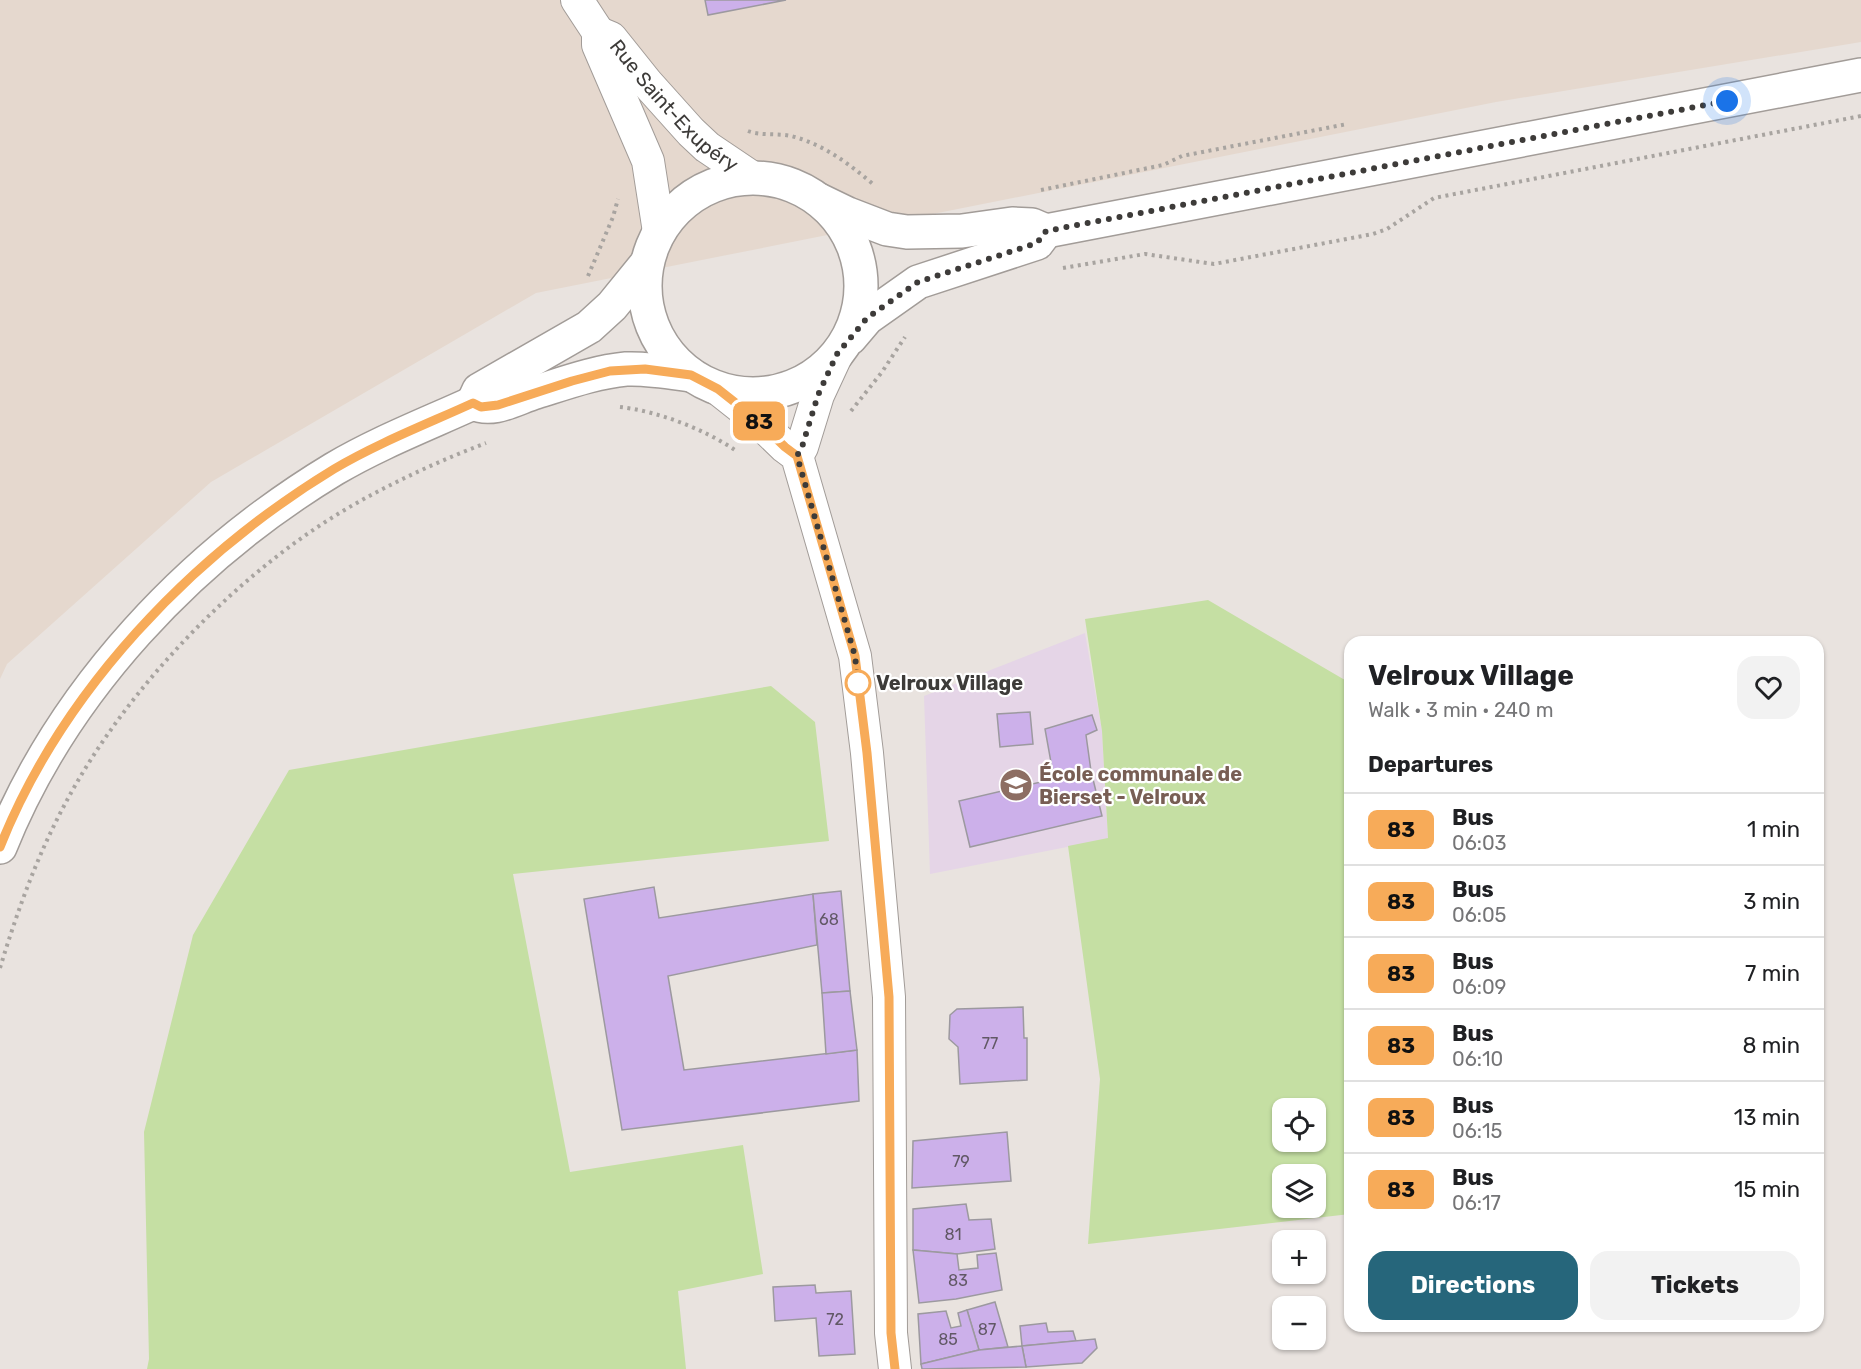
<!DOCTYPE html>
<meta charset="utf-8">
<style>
body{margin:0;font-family:Rubik,sans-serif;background:#f2f2f2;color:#202124;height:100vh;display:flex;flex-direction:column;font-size:22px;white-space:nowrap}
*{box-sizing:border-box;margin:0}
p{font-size:20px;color:#757577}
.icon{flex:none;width:33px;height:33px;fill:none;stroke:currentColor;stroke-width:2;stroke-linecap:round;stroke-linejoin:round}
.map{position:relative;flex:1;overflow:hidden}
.drawer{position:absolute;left:1344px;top:636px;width:480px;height:696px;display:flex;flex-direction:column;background:#fff;border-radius:18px;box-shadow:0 2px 4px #0004}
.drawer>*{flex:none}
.badge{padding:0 12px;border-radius:9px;font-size:21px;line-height:39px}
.buttons{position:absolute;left:1272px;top:1098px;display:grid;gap:12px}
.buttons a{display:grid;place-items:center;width:54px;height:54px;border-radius:12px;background:#fff;box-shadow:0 2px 4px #0004;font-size:30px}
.you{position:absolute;width:30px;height:30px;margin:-15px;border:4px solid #fff;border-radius:50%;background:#1a73e8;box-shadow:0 0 0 9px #1a73e833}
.map>.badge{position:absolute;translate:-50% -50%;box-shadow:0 0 0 3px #fff}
h2{padding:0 24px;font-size:22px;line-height:54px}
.round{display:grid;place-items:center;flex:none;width:63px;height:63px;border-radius:18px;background:#f2f2f2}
.head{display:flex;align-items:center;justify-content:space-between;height:102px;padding:0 24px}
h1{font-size:28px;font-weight:700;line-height:45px}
.primary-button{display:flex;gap:12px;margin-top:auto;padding:12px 24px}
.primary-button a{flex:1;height:69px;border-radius:18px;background:#26667b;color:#fff;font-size:24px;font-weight:700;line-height:69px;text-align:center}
.primary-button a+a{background:#f2f2f2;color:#202124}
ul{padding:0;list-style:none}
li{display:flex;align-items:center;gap:18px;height:72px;padding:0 24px;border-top:2px solid #e0e0e0}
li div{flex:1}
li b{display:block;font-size:22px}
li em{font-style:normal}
li .badge{min-width:66px;font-weight:700;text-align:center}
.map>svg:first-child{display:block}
.built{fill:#e5d8ce}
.education{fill:#e5d5e7}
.green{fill:#c5dfa3;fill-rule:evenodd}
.building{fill:#ccb0ea;stroke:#9c999f;stroke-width:1.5}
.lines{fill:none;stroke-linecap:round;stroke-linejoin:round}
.street-casing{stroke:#a29c98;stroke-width:34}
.secondary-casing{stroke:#a29c98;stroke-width:36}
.path{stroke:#a8a4a0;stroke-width:4;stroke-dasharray:3 4.5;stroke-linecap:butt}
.street{stroke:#fff;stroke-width:32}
.secondary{stroke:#fff;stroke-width:33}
.line-casing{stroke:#fff;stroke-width:14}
.line{stroke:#f7ab59;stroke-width:9}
.walk{stroke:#3d3b39;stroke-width:6;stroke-dasharray:0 10.8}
.stop-dot{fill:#fff;stroke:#f7ab59;stroke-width:3}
.labels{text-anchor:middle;stroke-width:4.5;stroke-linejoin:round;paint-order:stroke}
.number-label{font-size:16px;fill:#615865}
.street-label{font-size:20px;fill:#3d3b39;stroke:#fff}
.stop-label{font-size:20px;font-weight:bold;fill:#3d3b39;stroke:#fff;text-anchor:start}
.education-label{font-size:20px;font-weight:bold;fill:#785e54;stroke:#fff;text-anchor:start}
</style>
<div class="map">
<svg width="1861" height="1369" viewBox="0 0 1861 1369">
<rect width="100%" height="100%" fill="#e9e3df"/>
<polygon class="built" points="0,0 1861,0 1861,42 1496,102 536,293 211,482 7,664 0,679"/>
<polygon class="education" points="1085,633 1102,731 1108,839 930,874 924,696"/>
<g class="green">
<path d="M1208,600l142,83v531l-262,30 12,-165 -32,-233 40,-8 -6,-107 -17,-112zM1282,1108h34v34h-34zM1282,1174h34v34h-34z"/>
<polygon points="771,686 815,722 829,841 513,874 570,1172 743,1145 763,1274 678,1291 686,1369 147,1369 149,1359 144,1132 193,935 289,770"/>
</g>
<g class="building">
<polygon points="705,0 786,0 708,15"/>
<polygon points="1030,712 1033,744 1000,747 997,714"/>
<polygon points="1092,715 1097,730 1086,735 1091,771 1102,816 970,847 959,801 1054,779 1045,729"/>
<polygon points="654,887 659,918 813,894 817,945 668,976 684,1070 857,1050 859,1101 622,1130 584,899"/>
<polygon points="841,891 850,991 822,993 813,894"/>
<polygon points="850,991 857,1050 826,1054 822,993"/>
<polygon points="1023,1007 1024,1038 1027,1038 1027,1080 960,1084 958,1047 949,1039 950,1015 957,1009"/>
<polygon points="1007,1132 1011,1181 912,1188 913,1141"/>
<polygon points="966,1204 969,1220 991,1219 995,1249 957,1254 913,1250 913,1209"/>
<polygon points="913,1250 957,1254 959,1270 978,1268 977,1255 996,1253 1002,1290 956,1299 919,1303"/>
<polygon points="815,1285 816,1293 851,1291 855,1354 819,1356 816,1318 775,1321 773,1287"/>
<polygon points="995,1302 1008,1347 979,1350 967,1310"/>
<polygon points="967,1310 979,1350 921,1364 918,1314 946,1311 951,1328 961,1326 958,1313"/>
<polygon points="1046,1323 1048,1332 1073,1331 1076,1341 1022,1346 1020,1326"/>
<polygon points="1095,1339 1097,1348 1082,1363 1026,1367 1022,1346"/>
<polygon points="1022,1346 1026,1367 922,1369 921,1364 979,1350"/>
</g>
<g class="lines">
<g class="street-casing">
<g id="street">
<polyline points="577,0 598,32 598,45 648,161 659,232"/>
<path id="s1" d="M599,33l12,5 36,45 44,49 16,15 46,31"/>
<polyline points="718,389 756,419 785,447 797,456 855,656 867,753 889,997 891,1333 895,1369"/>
<polyline points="797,456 802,447 818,395 837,354"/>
</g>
</g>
<g class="secondary-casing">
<g id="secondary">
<circle cx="753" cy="286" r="108"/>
<polyline points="819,200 848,214 887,229 907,232 962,231 1012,224 1032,225 1046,231 1861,75"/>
<polyline points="850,338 867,318 918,282 1037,243 1046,231"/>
<polyline points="473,403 479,390 589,327 612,306 647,263"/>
<path d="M0,847c63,-157 190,-291 334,-378 44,-26 93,-45 139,-66 20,10 43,-5 63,-11 29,-9 59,-20 90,-23 22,-1 44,3 65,6"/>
</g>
</g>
<g class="path">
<path d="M748,131c13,5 29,2 43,5 32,8 57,27 82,48"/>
<polyline points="1041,190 1163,165 1182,156 1347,124"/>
<polyline points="1063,268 1145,254 1214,264 1373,234 1387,229 1434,198 1861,116"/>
<polyline points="588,276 613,217 618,199"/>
<path d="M620,407c37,4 84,22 115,43"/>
<polyline points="851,411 882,372 905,337"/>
<path d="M0,968c17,-56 37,-112 65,-164 62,-118 180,-240 297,-304 40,-22 82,-41 124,-57"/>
</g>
<use href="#street" class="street"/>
<use href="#secondary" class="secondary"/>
</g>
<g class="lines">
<g class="line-casing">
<path id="line" d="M0,847c62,-156 191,-291 334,-378 44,-26 93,-45 139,-66l8,4 17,-2 74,-24 38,-10 35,-2 46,6 27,14 38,30 29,28 12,9 58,200 12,97 22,244 2,336 4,36"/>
</g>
<use href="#line" class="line"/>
<polyline class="walk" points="858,683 855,656 797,456 802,447 818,395 837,354 867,318 918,282 1037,243 1046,231 1727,101"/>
</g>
<defs>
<g id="school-disc" transform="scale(1.725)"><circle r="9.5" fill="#8d6e63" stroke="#fff"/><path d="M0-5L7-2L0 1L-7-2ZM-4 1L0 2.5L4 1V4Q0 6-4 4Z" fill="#fff"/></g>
</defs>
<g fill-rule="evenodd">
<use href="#school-disc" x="1016" y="785"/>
</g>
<circle class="stop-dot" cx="858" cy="683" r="12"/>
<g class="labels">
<g class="number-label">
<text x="829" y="925">68</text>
<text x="990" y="1049">77</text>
<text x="961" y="1167">79</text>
<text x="953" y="1240">81</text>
<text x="958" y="1286">83</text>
<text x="835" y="1325">72</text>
<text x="987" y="1335">87</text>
<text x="948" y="1345">85</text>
</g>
<g class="street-label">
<text dy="7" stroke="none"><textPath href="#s1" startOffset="106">Rue Saint-Exupéry</textPath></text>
</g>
<g class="stop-label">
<text x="876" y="690">Velroux Village</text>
</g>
<g class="education-label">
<text x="1039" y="781">École communale de<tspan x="1039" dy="23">Bierset - Velroux</tspan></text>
</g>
</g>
</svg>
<div class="buttons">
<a><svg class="icon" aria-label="locate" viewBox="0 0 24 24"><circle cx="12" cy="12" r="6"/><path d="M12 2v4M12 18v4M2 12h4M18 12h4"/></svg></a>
<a><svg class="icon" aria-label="layers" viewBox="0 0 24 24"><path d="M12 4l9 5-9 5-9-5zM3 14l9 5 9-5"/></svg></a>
<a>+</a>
<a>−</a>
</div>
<div class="you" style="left:1727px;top:101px"></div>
<b class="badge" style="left:759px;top:421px;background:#f7ab59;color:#111">83</b>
<section class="drawer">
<div class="head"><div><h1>Velroux Village</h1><p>Walk · 3 min · 240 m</p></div><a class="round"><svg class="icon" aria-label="heart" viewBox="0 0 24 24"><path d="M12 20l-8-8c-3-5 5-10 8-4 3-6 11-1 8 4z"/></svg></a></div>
<h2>Departures</h2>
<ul>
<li><span class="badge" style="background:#f7ab59;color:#111">83</span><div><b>Bus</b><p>06:03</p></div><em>1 min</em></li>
<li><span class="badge" style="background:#f7ab59;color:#111">83</span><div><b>Bus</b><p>06:05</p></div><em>3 min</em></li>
<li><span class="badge" style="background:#f7ab59;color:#111">83</span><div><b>Bus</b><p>06:09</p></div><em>7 min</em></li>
<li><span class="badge" style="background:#f7ab59;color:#111">83</span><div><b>Bus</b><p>06:10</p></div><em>8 min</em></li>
<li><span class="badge" style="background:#f7ab59;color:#111">83</span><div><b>Bus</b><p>06:15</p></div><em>13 min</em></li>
<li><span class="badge" style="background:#f7ab59;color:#111">83</span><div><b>Bus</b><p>06:17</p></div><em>15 min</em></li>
</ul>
<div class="primary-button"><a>Directions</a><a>Tickets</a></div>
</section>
</div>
